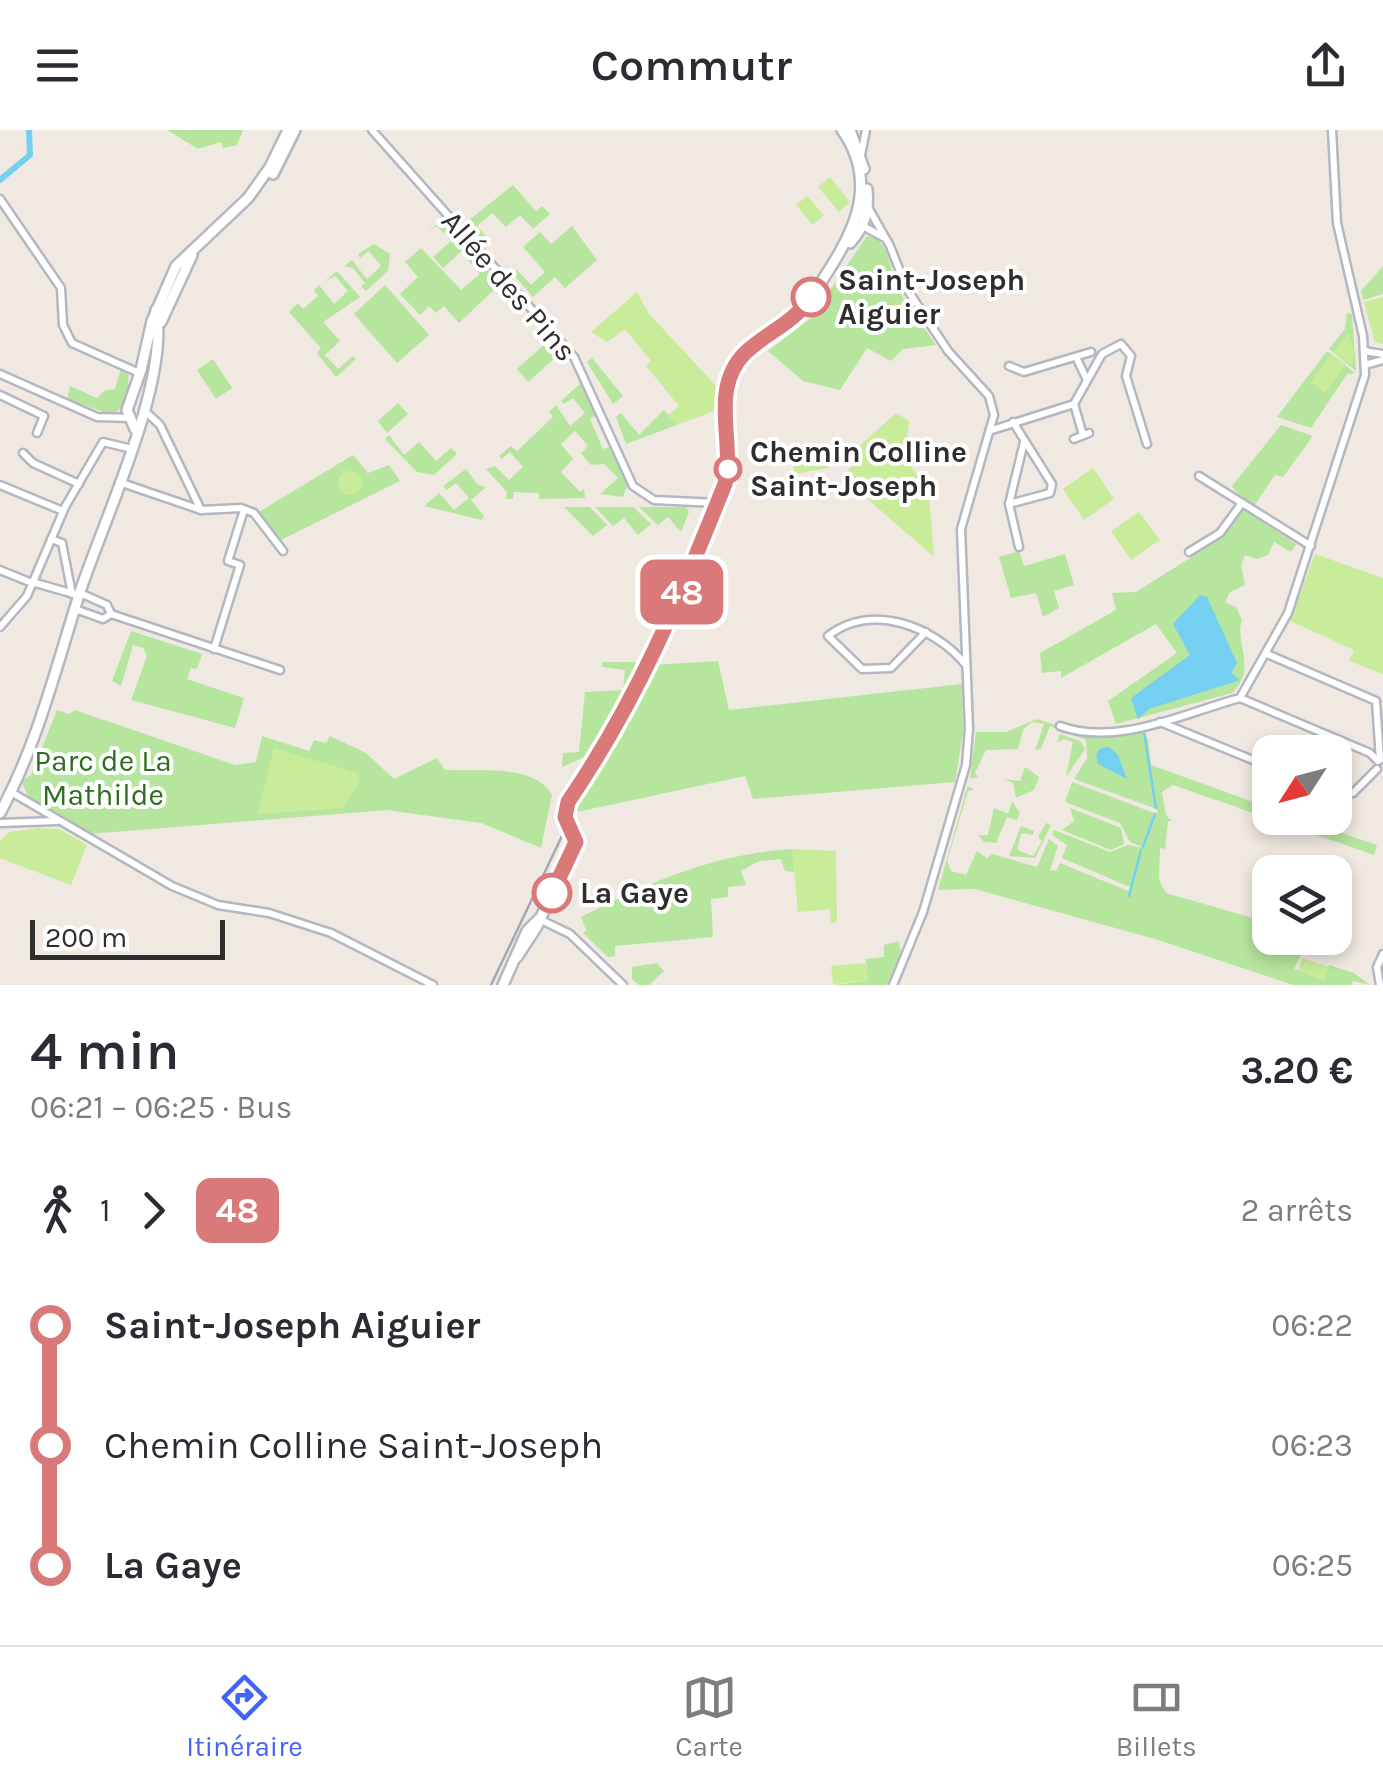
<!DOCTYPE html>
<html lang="fr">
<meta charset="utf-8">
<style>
body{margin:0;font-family:Karla,sans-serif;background:#f7f7f7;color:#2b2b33;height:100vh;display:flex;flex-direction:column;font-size:38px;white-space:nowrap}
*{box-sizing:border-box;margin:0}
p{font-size:32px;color:#7c7c81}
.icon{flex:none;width:55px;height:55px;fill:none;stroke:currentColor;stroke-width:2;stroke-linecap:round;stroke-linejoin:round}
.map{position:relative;height:855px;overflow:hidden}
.panel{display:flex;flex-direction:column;background:#fff;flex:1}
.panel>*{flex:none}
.badge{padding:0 20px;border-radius:15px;font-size:35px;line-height:65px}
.needle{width:65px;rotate:234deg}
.fabs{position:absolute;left:1252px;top:605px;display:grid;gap:20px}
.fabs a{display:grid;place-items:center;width:100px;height:100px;border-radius:20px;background:#fff;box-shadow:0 5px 15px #0003;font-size:50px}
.scale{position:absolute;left:30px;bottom:25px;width:195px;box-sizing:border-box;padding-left:10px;border:5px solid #2e2e2e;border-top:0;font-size:28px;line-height:35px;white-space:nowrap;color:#2e2e2e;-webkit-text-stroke:8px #fff;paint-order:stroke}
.map>.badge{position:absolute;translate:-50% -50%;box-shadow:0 0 0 5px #fff}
.legs{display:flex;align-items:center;gap:15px;height:110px;padding:0 30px;font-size:32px}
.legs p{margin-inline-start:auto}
.head{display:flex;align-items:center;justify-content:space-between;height:170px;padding:0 30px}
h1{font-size:55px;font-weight:600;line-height:75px}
ul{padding:0 30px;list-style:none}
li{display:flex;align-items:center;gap:35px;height:120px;font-size:38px}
li i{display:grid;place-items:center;width:15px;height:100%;margin:0 12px;background:currentColor}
li i::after{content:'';width:25px;height:25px;margin:-12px;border:8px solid;border-radius:50%;background:#fff}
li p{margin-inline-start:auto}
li:first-child i{background:linear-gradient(#0000 50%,currentColor 0)}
li:last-child i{background:linear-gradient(currentColor 50%,#0000 0)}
header{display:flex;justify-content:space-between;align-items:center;height:130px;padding:0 30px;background:#fff;font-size:45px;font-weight:600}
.menu{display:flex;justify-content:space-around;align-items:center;height:140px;border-top:2px solid #e1e1e2;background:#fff;font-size:28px;color:#7c7c81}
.menu a{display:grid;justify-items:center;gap:5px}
.menu .selected{color:#4264fb}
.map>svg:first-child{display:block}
.green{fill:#b6e59e}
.pitch{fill:#c9ec9a}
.water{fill:#75cff0}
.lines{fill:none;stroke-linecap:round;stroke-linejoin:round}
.stream{stroke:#75cff0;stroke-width:2.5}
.canal{stroke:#75cff0;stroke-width:6}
.street-casing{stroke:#b4b7c1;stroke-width:11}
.secondary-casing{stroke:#b4b7c1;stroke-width:14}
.street{stroke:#fff;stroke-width:6}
.secondary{stroke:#fff;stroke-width:9}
.tram{stroke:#a3a6b8;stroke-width:2.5}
.line-1-casing{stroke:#fff;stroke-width:22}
.line-1{stroke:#d9797a;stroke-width:15}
.stop-1-dot{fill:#fff;stroke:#d9797a;stroke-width:5}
.labels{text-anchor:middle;stroke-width:8;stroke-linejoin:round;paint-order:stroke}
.stop-label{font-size:30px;font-weight:bold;fill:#2e2e2e;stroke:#fff;text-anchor:start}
.street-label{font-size:30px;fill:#2e2e2e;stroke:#fff}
.park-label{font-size:30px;fill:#2c6e1b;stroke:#fff}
</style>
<header><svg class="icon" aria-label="menu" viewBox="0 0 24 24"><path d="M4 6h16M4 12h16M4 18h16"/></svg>Commutr<svg class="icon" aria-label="share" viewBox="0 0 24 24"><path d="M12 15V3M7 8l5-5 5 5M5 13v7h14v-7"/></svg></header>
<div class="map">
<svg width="1383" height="855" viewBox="0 0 1383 855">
<rect width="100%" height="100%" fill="#efe9e1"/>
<g class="green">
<polygon points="167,0 243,0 237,15 223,18 221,12 198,19"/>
<polygon points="513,55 536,81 542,76 550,84 533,99 520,85 506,97 492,83 477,96 490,111 486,114 468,94 463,95"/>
<polygon points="443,89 467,116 443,138 433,127 451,111 437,96 428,102"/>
<polygon points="572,96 597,130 565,158 555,147 533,167 513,144 517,140 531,155 545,142 523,117 540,102 551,114"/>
<polygon points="867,106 878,109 886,121 900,163 936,215 903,219 891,231 867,218 840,260 803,251 768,221 811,188"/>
<polygon points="374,114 390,124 388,141 366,161 361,156 365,153 353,138 344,136 352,130 367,149 381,136 369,121 360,128 358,124"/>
<polygon points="421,118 461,160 480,144 467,129 473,123 500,154 459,193 444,176 436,183 429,176 420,185 400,164 418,147 405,132"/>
<polygon points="1383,136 1383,164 1363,170 1361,161"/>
<polygon points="337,141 360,167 323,192 340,211 325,225 338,239 353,226 356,229 336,247 317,223 321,218 289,182 298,173 303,179 318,166 314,160 319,155 334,174 348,161 335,146 325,151"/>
<polygon points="385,155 429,205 397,233 354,184"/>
<polygon points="1347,183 1352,184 1356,241 1329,219 1345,199"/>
<polygon points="544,215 556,227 528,252 517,239"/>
<polygon points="1327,221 1355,243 1347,244 1311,298 1277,287"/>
<polygon points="592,228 623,266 613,274 587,232"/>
<polygon points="213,229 232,258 216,269 197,240"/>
<path d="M121,239l7,3c2,15 -2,35 -15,43l-46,-16 3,-13 27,12 8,-8 10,-1z"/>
<polygon points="582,252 596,285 590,289 603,319 610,317 627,356 623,367 600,364 618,348 604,334 591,335 581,323 588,316 575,301 561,314 573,329 561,342 580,362 584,359 585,368 539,369 539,363 514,362 513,369 506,369 507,362 486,339 495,336 509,350 523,337 510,322 502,329 499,326 511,316 517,321 553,287 549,282 556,275 570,296 585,283 573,268 564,274 561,271"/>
<polygon points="398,273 408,284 387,303 378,291"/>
<polygon points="664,280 677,295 626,314 616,287 621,283 639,305"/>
<polygon points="1281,295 1313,306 1283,347 1275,345 1254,376 1305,408 1243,370 1232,356"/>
<polygon points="389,305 404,325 419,312 436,331 451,318 457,324 434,345 417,342 385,309"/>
<polygon points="353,325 368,343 389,335 400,351 279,411 257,383"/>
<polygon points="466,339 478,355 486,357 471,370 484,386 482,390 424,376 439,363 454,380 469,368 456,353 447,360 443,356"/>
<polygon points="564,377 590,377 607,395 593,406"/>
<polygon points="595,377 633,377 651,394 638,405 624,388 613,396"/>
<polygon points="639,377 686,377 689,382 681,402 668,387 658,395"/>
<path d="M1244,379l52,35 -5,8 -17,-10 -6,13 -11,4 -12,-4 -4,10 4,20 -15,7 -5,10 11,5 6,13c-8,24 16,48 -10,73l-116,31 -8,-23 69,-48 -21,-29 -95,54v-7l-19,2 -2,-20 76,-43 -4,-17 24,-1 86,-54z"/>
<polygon points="1019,421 1024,436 1065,424 1074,455 1054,461 1059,478 1043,487 1036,463 1011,468 999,427"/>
<polygon points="131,501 202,524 197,539 191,538 187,549 244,568 235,598 131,570 147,526 143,518 133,515 121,556 112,551"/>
<polygon points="718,531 729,580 962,554 963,603 955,652 753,669 745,646 572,683 640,569 652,535"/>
<polygon points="602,532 642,532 593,623 562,637 563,623 579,622 585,562 623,560 625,540 602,537"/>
<path d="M57,580l12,4 6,-4 160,55 21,-3 6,-26 47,15 5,-11 12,3 4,-7 36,17 28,26 43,-21 8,12c32,2 90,-7 107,25l-11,53 -60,-25 -95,-13 -296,24 -62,-38 -7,-15 10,-6z"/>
<polygon points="1037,589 1092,607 1141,598 1148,609 1151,635 1270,678 1270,688 1297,688 1377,715 1374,725 1173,655 1162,662 1166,685 1172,691 1168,691 1165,719 1160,718 1159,750 1166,763 1260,790 1261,815 1293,823 1295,819 1304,819 1294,839 1324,849 1329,835 1354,843 1370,855 1353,851 1351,855 1293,855 1155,809 975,759 938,760 967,658 969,656 974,660 968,661 947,731 951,741 966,745 977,721 987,728 992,724 1037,737 1049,709 1058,716 1050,740 1056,741 1060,733 1128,761 1130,757 1062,728 1067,715 1052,705 1054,700 1110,722 1128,715 1144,718 1130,712 1120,693 1065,672 1072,652 1157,684 1157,679 1074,649 1087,628 1086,610 1050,596 1041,619 1035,620 1044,594 1032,592 1023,600 1018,619 986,620 975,643 978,648 970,648 976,602 1006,602"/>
<polygon points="1060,604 1080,611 1085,619 1066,647 1073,612 1063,609 1057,613"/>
<polygon points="1025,637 1039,647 1034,660 1016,668 1013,653 1004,649 1020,651"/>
<polygon points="1012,671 1020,683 1017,690 1007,687 996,713 984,712 978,705 988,705 994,678 1008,684"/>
<polygon points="1070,678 1121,698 1124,714 1111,720 1062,700 1074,691"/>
<polygon points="1046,693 1051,695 1035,728 1009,726 1021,696 1034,701 1033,705 1021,703 1017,720 1033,726 1042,711 1038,707"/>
<path d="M792,719l2,23 -9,-1 -4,-12 -22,2 -18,10 5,14 -18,2v10l-17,2 2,38 -98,9v10l-7,1 -25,-24 3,-3 -5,-13c70,-35 132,-63 211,-68z"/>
<polygon points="899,811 901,823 887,855 833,855 867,851 866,829 884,827 884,815"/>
<polygon points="657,833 664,841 649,855 639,855 632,849 632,837"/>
</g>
<g class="pitch">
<polygon points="830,47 850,72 839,82 818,57"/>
<polygon points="807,66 824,85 812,95 796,75"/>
<polygon points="637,162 649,184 720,260 714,273 717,280 677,295 668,285 679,276 646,236 651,231 625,199 607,212 591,202"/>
<polygon points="1383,167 1383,214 1375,212 1364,172"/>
<polygon points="1349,203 1354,222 1352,237 1333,222"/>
<polygon points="1331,224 1346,234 1325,263 1311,252"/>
<polygon points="896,283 909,291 905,328 929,363 934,427 871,372 848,339 859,332 854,321"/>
<polygon points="825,322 828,338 795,344 792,328"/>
<polygon points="1093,338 1114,369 1084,390 1063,359"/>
<circle cx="350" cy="353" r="12"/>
<polygon points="1139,382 1160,410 1131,430 1111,401"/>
<polygon points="1315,424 1383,448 1383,544 1349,531 1354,520 1290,491"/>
<polygon points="274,618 358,643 360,651 343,678 257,684"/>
<polygon points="39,698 59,699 87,715 71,755 0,728 0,711 9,702"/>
<polygon points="792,719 836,721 837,792 831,793 830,779 798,782"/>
<polygon points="1302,828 1329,837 1325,850 1298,841"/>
<polygon points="867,833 868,851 833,854 831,836"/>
</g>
<g class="water">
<polygon points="1200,465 1207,467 1237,533 1231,543 1240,550 1149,579 1138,589 1131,568 1190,525 1173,494"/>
<polygon points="1101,618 1109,617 1118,625 1127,649 1098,634 1096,624"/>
</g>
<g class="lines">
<g class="stream">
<polyline points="1144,602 1156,678"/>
<polyline points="1143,717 1155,684"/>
<polyline points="1129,766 1141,720"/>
</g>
<polyline class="canal" points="0,50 30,25 29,0"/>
<g class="street-casing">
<g id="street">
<polyline points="372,0 574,227 633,356 654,370 717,373"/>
<polyline points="861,25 866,0"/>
<polyline points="0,69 61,158 63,195 72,213 137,242"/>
<polyline points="860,87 869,79 890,116 907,159 948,221 989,266 994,285 961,399 969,599 966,635 923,782 893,855"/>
<polyline points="861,95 883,107"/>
<polyline points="1364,221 1383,224"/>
<polyline points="1076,227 1086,248"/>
<polyline points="1365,235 1383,230"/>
<polyline points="1009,236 1024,242 1091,222"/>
<polyline points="0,244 97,287 132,288"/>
<polyline points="0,265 44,286 37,303"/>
<polyline points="1074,274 1083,305"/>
<polyline points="144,280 160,295 201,380"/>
<polyline points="992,300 1074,274 1102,224 1121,214 1131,226 1126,246 1147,314"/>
<polyline points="1074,309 1089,303"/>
<polyline points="23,323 33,333 79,354"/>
<polyline points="1199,346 1311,416"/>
<polyline points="119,352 201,380 241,378 254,383 283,421"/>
<polyline points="0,355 63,381"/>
<polyline points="1009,374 1050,363 1052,354 1013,292"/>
<polyline points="51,409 62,413 72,464"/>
<polyline points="1019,417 1009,374 1024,312"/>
<polyline points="1189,422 1220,403 1242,373"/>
<polyline points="0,440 32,453"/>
<polyline points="32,452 74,464"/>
<polyline points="75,479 103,489 111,484 107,475 80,463"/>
<polyline points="111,484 280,540"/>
<polyline points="0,497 27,466 65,377 103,312 132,319"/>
<path d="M926,502l-35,36 -29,1 -34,-33c43,-34 106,-10 138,29"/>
<polyline points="214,519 240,435 228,431 244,380"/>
<polyline points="1267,524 1376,571 1380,630"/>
<polyline points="1240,568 1370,623 1378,631"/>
<polyline points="1160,592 1270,637"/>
<path d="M1060,596c57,21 124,-13 180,-28l48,-85 77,-238 -2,-39 -26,-113 -5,-93"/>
<polyline points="11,662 172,756 218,775 269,783 331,803 433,855"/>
<polyline points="1335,664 1353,663 1377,639"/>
<polyline points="0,693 57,691"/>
<polyline points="539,789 570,804 623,855"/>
<polyline points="1380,855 1377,837 1383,824"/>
</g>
</g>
<g class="secondary-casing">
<g id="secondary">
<polyline points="850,0 864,39"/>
<polyline points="273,44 295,0"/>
<path d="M850,113c15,-17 19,-30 17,-54"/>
<path d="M799,186c36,-58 91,-118 43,-186"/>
<polyline points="161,192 192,125"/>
<polyline points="141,240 152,191 176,136 248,68 270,37 288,0"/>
<polyline points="135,299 127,280 141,240"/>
<path d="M0,683c38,-70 56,-146 80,-221 24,-73 90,-211 76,-282"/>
<path d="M517,827l19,-29 40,-86 -11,-25 3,-15 55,-82 41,-84 61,-152c9,-43 -15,-94 19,-130 16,-17 40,-26 57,-42"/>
<polyline points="503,855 527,801 539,789"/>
</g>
</g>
<use href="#street" class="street"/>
<use href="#secondary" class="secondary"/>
<polyline class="tram" points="491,855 562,706"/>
</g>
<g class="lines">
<g class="line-1-casing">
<path id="line-1" d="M552,763l24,-51 -11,-25 3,-15c72,-106 110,-201 157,-318 10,-43 -16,-95 20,-131 22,-21 48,-29 66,-56"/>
</g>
<use href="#line-1" class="line-1"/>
</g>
<g class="stop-1-dot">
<circle cx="811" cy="167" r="18"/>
<circle cx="728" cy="339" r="12"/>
<circle cx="552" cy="763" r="18"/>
</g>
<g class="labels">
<g class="stop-label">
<text x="838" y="160">Saint-Joseph<tspan x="838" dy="34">Aiguier</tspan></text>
<text x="750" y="332">Chemin Colline<tspan x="750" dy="34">Saint-Joseph</tspan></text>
<text x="580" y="773">La Gaye</text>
</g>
<g class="street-label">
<text transform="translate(509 156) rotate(49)" y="10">Allée des Pins</text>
</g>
<g class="park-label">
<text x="103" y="641">Parc de La<tspan x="103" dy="34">Mathilde</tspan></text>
</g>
</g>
</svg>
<div class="fabs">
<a><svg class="needle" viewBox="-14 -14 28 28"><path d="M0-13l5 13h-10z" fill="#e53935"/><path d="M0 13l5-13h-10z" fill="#7c7c81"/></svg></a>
<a><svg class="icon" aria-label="layers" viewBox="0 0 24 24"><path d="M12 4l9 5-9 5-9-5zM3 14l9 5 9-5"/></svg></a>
</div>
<div class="scale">200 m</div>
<b class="badge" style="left:682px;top:462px;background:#d9797a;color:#fff">48</b>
</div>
<section class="panel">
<div class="head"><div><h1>4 min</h1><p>06:21 – 06:25 · Bus</p></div><b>3.20 €</b></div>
<div class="legs"><svg class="icon" aria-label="walk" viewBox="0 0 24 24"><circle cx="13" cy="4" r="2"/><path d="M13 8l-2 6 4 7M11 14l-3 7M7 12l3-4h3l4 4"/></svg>1<svg class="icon" aria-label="forward" viewBox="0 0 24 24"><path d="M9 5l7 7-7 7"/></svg><b class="badge" style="background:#d9797a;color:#fff">48</b><p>2 arrêts</p></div>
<ul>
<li><i style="color:#d9797a"></i><b>Saint-Joseph Aiguier</b><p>06:22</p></li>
<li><i style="color:#d9797a"></i><span>Chemin Colline Saint-Joseph</span><p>06:23</p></li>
<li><i style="color:#d9797a"></i><b>La Gaye</b><p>06:25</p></li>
</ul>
</section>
<nav class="menu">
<a class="selected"><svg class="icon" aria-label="directions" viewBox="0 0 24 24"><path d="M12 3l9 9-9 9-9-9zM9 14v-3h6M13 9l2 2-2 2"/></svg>Itinéraire</a>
<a><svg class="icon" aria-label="map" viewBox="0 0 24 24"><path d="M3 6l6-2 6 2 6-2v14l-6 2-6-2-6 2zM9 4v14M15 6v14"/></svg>Carte</a>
<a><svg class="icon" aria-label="tickets" viewBox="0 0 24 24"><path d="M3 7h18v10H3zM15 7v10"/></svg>Billets</a>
</nav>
